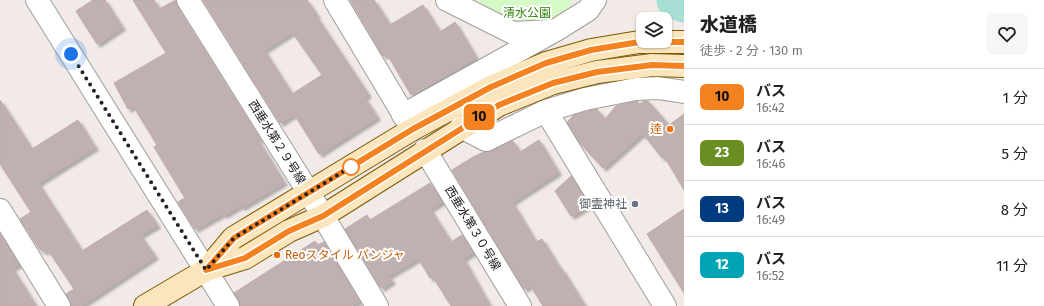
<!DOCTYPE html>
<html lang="ja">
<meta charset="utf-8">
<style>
body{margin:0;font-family:"Fira Sans","Noto Sans JP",sans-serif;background:#f6f6f6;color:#222;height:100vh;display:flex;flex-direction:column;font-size:15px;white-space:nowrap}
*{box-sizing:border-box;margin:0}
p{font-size:13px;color:#767676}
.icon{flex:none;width:22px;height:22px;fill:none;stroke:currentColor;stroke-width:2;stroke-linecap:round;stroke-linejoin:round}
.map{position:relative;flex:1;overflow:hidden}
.side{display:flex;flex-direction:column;background:#fff;width:360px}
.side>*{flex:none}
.badge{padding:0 8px;border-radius:6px;font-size:14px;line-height:26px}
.tools{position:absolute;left:636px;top:12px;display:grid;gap:8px}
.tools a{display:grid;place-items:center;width:36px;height:36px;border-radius:8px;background:#fff;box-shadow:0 1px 3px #0004;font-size:20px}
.you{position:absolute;width:20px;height:20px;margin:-10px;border:3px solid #fff;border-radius:50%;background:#1a73e8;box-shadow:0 0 0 6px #1a73e833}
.map>.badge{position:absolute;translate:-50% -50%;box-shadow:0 0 0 2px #fff}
.round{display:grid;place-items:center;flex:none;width:42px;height:42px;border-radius:8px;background:#f6f6f6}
.overview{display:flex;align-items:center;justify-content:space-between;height:68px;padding:0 16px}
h1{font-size:19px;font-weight:800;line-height:30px}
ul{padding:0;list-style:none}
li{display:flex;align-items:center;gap:12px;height:56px;padding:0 16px;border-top:1px solid #e0e0e0}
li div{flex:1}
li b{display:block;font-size:15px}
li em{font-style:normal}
li .badge{min-width:44px;font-weight:700;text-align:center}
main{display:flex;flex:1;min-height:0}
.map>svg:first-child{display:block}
.park{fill:#d6fac5}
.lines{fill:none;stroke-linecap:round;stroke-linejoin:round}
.river{stroke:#a8dfd5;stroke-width:39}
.building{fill:#beb1b0;stroke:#c3aaa9;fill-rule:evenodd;filter:url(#shadow)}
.street-casing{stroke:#9e9e9e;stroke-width:24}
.secondary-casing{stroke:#7b5904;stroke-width:24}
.street{stroke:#fff;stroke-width:22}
.secondary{stroke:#fae5bc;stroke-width:22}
.line-casing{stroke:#fff;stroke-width:9}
.line{stroke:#f58220;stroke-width:6}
.walk{stroke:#212121;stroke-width:4;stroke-dasharray:0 7.2}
.food-dot{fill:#e8710a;stroke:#fff;stroke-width:1.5}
.stop-dot{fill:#fff;stroke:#f58220;stroke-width:2}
.worship-dot{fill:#6b7280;stroke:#fff;stroke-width:1.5}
.labels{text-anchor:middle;stroke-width:4;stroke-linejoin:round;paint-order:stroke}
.park-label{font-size:12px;fill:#30820b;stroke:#fff}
.food-label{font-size:12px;fill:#c56008;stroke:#fff;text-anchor:end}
.street-label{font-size:12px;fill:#212121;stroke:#fff}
.worship-label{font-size:12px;fill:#5b616d;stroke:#fff;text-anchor:end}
</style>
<main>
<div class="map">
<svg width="684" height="306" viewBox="0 0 684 306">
<defs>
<filter id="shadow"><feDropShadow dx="3.5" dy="3.5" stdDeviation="1" flood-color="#0004"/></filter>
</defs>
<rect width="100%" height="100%" fill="#f1eae7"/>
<polygon class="park" points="475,0 568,0 573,1 563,15 526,26"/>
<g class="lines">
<polyline class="river" points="676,0 684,3"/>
</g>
<g class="building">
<polygon points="93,0 105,0 122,27 97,44 76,11"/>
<polygon points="133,0 154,0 159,9 176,0 177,7 260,139 258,140 284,182 242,207 240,205 224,215 223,213 195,229 178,202 185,198 154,147 157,145 133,106 128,109 114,83 166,53"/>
<path d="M203,0h104l10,15 -1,1 52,78 -4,3 13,20 -58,37 -25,-40 -14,9zM292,32l30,43 -30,19 -28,-44z"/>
<polygon points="350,0 374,0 390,25 423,5 440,32 455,22 476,57 411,95 387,54 383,56"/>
<polygon points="0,100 32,149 78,120 95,147 38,183 82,251 147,210 157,225 140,235 155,256 80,306 71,306 66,294 74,289 48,250 44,252 42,249 40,250 20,219 31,212 0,164"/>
<polygon points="637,101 640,104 644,101 648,101 669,125 684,114 684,190 664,156 662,158 644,135 641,134 603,168 580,143 567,122 574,115 597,109 605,119 616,106"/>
<polygon points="539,140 558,172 512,202 536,242 542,239 561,270 562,269 585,306 543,306 530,285 524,289 452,170 473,157 484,152 491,151 513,141 520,152"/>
<polygon points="571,176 589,205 571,216 555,191"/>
<polygon points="430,183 442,201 430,209 451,242 462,235 473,252 463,258 490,306 451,306 433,277 430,278 418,258 388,276 392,281 381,288 345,229 367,215 370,220"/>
<polygon points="684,209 684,293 647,234"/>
<polygon points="0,234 19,264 12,268 36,306 0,306"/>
<polygon points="315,241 318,245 324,242 359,301 350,306 240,306 234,293"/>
</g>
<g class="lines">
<g class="street-casing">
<g id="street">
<polyline points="37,0 228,306"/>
<polyline points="188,0 309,193 377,306"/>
<polyline points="335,0 411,127"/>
<polyline points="447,0 513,33 551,31"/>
<polyline points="546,111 665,306"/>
<polyline points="403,115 556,30 588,10 595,0"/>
<polyline points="461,127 486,140 546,111 585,99 636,89 658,88 684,92"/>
<polyline points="425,150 520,306"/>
<polyline points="0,210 59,306"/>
</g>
</g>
<g class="secondary-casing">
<g id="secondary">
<polyline points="206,270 233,238 413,129 491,87 546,63 591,50 639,42 684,42"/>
<polyline points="145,306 206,270 245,258 289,231 323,216 499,105 553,83 597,72 652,65 684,66"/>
</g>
</g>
<use href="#street" class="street"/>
<use href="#secondary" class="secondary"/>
</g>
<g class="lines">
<g class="line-casing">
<polyline id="line" points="684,42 639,42 591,50 546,63 491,87 413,129 234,238 206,270 245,258 289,231 323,216 499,105 553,83 597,72 652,65 684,66"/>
</g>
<use href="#line" class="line"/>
<polyline class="walk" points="71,54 206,270 234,238 351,167"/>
</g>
<g class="food-dot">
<circle cx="670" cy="129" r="4"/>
<circle cx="277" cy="255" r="4"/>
</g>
<circle class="stop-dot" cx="351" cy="167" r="8"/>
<circle class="worship-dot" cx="635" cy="204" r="4"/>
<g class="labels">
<g class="park-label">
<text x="527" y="17">清水公園</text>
</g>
<g class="food-label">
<text x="662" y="133">逹</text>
<text x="285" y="259" text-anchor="start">Reoスタイル パンジャ</text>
</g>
<g class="street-label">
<text transform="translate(277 142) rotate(58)" y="4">西垂水第２９号線</text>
<text transform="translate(473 228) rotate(59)" y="4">西垂水第３０号線</text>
</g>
<g class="worship-label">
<text x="627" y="208">御霊神社</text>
</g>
</g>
</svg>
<div class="tools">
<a><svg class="icon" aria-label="layers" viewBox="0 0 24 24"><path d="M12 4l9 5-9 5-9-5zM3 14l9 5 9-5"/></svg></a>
</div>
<div class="you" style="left:71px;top:54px"></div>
<b class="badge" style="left:479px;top:117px;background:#f58220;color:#111">10</b>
</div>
<section class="side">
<div class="overview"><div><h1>水道橋</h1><p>徒歩 · 2 分 · 130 m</p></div><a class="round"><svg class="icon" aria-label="heart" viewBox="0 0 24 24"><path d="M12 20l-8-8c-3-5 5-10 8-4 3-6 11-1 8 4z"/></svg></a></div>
<ul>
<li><span class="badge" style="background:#f58220;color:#111">10</span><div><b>バス</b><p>16:42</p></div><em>1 分</em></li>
<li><span class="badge" style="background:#6b8e23;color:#fff">23</span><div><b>バス</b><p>16:46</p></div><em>5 分</em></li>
<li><span class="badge" style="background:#003b80;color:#fff">13</span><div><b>バス</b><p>16:49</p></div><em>8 分</em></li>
<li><span class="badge" style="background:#00a3b4;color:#fff">12</span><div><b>バス</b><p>16:52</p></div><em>11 分</em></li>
</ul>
</section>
</main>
